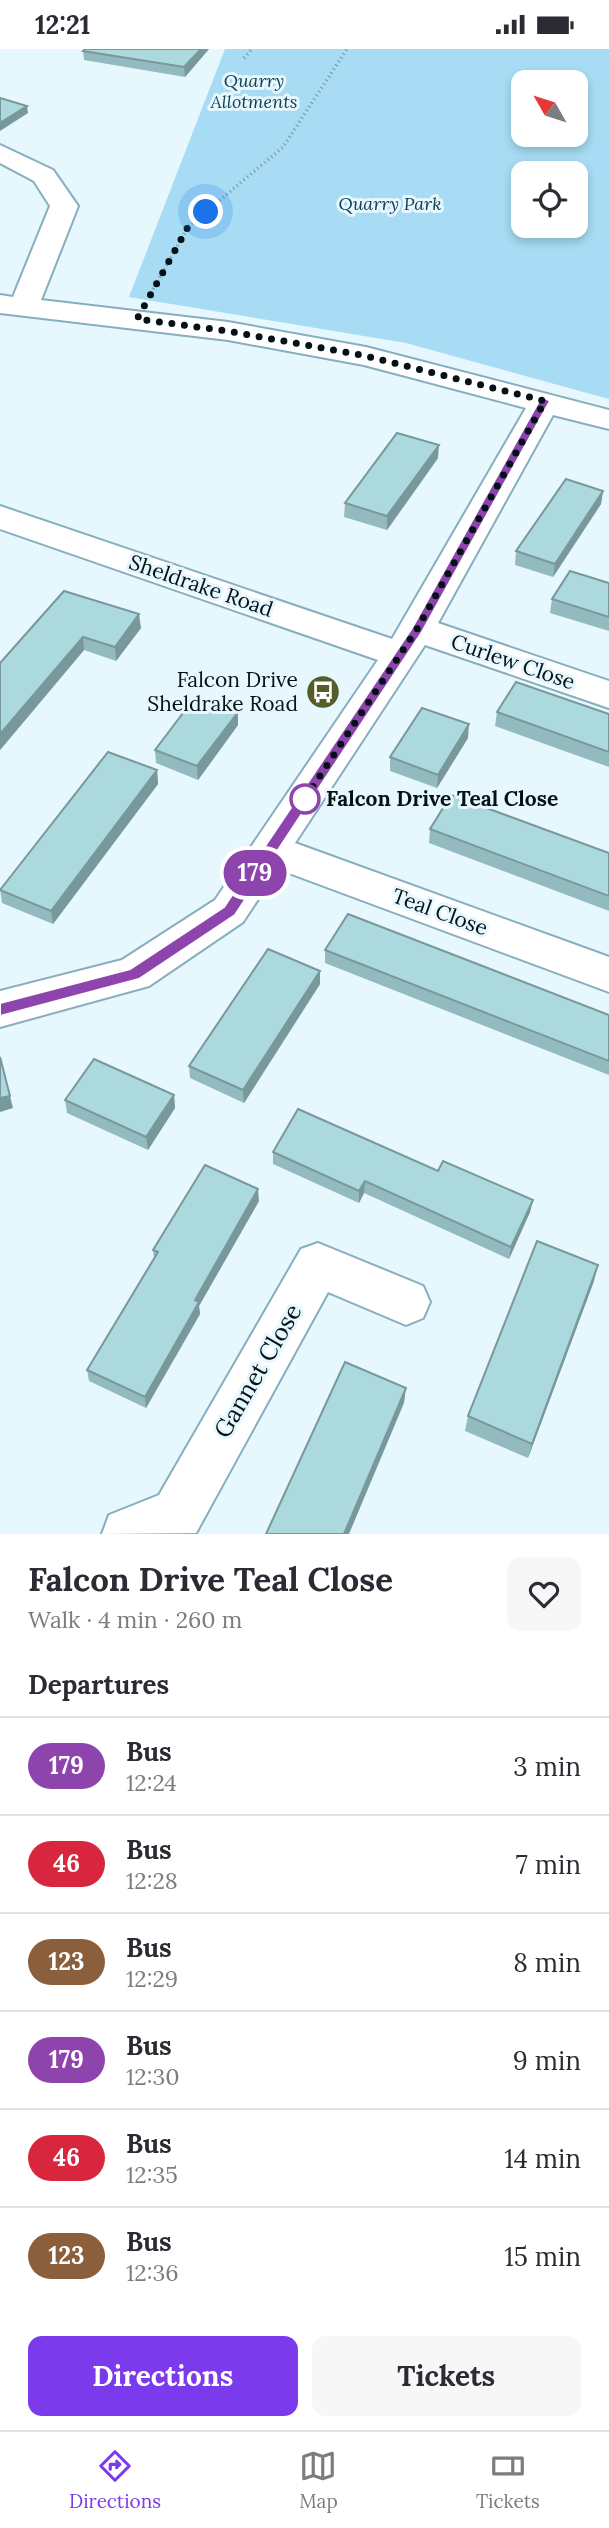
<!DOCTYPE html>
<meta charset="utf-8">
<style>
body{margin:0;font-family:Lora,serif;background:#f7f7f7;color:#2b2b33;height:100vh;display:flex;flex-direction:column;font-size:26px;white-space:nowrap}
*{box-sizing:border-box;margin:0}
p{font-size:23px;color:#7c7c81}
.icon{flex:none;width:38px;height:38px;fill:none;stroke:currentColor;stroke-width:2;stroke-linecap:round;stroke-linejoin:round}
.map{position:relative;height:1485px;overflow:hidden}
.drawer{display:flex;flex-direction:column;background:#fff;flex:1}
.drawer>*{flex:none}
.badge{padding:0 14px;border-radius:23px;font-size:24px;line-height:46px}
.needle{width:46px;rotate:309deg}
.controls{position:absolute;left:511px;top:21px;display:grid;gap:14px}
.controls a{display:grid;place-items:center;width:77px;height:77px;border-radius:14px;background:#fff;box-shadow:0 4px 10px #0003;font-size:35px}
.you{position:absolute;width:35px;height:35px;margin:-18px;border:5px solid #fff;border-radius:50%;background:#1a73e8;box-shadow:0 0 0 10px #1a73e833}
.map>.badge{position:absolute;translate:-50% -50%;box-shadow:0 0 0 4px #fff}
h2{padding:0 28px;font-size:26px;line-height:63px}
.round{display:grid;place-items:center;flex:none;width:74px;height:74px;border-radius:14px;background:#f7f7f7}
.summary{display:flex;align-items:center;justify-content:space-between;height:119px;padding:0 28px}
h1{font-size:33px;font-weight:700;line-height:52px}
.primary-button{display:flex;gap:14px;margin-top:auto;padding:14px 28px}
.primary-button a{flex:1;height:80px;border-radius:14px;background:#7c3aed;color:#fff;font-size:28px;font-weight:700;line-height:80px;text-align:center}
.primary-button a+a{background:#f7f7f7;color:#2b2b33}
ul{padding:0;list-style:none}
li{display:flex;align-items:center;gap:21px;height:98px;padding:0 28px;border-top:2px solid #e1e1e2}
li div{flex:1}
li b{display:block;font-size:26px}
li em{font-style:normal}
li .badge{min-width:77px;font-weight:700;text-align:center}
.status{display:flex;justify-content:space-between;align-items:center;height:49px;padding:0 35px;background:#fff;direction:ltr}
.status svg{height:19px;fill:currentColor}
.tab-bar{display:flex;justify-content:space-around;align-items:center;height:98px;border-top:2px solid #e1e1e2;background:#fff;font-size:19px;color:#7c7c81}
.tab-bar a{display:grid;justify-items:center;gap:4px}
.tab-bar .on{color:#7c3aed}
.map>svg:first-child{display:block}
.green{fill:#a7dcf4;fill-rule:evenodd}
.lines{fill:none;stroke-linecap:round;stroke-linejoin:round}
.minor-casing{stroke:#87aebf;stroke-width:4}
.path{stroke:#808f96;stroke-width:3.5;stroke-dasharray:1 3.5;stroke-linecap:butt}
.minor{fill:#fff;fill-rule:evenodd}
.wall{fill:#93bbbf}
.shaded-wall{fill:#78989b}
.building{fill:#abd9de;stroke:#78989b;stroke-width:2}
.line{fill:#8e44ad;stroke:#fff;stroke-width:2}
.walk{stroke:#041218;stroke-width:7;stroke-dasharray:0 12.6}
.stop-dot{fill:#fff;stroke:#8e44ad;stroke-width:3.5}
.labels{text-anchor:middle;stroke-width:6;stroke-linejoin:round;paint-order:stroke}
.far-park-label{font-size:18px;font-style:italic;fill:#104052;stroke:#e7f7fe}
.street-label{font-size:21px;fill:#041218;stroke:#e7f7fe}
.poi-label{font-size:21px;fill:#041218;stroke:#e7f7fe;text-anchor:end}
.stop-label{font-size:21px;font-weight:bold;fill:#041218;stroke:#e7f7fe;text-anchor:start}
.near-street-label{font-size:24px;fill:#041218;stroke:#e7f7fe}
</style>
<div class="status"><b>12:21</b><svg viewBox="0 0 49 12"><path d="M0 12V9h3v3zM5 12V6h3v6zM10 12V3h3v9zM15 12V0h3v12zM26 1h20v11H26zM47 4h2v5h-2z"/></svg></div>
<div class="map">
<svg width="609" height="1485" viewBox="0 0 609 1485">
<rect width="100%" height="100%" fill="#e7f7fe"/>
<path class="green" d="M225,0h384v350l-203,-56 -277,-46zM576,33v53h-53v-53zM576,124v53h-53v-53z"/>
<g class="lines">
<g class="minor-casing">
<g id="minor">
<polygon points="0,96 53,121 78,157 41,251 228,273 366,298 609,361 609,380 553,366 438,574 609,632 609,659 425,596 295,794 609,908 609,943 278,820 243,873 149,937 0,978 0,942 122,911 215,851 378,611 0,480 0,457 392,590 526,359 364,316 228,291 0,264 0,246 13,248 50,157 34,132 0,114"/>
<polygon points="318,1194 423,1237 430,1253 423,1269 406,1276 328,1243 196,1484 102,1485 109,1466 159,1446 301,1200"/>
</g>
</g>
<g class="path">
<polyline points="244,9 252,0"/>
<polyline points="151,244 188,178 283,98 347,0"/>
</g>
<use href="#minor" class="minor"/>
</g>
<g class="wall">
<polygon points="85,0 209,0 185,28 84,11 83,2"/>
<polygon points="438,409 387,481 344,468 345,454"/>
<polygon points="603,442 601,455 553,528 515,516 516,502"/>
<polygon points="609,534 609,582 550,564 552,550"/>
<polygon points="64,542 141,579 116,612 84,601 0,701 0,614"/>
<polygon points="497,663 609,665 609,718 495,677"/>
<polygon points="238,676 198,731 156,714 155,701"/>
<polygon points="468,689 437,739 390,722 390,708"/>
<polygon points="157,721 158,735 53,875 2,854 0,840"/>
<polygon points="430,780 609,804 609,862 429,794"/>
<polygon points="325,901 609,966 609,1026 325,914"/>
<polygon points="320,922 320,935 244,1054 190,1029 189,1017"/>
<polygon points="174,1046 175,1059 148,1101 67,1064 65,1051"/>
<polygon points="273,1103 438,1122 533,1151 530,1163 509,1210 364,1144 359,1154 273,1115"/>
<polygon points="259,1152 199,1257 200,1265 146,1359 89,1332 87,1321 154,1209 153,1201"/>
<polygon points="594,1232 528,1409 465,1382 468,1367"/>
</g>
<g class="shaded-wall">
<polygon points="201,0 209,0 185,28 184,18"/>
<polygon points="27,57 28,64 0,82 0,74"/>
<polygon points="439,396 438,409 387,481 387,467"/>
<polygon points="603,442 601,455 553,528 555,515"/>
<polygon points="139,565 141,579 116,612 115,598"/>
<polygon points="83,588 84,601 0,701 0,685"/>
<polygon points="238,663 238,676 198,731 197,717"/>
<polygon points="469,675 468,689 437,739 438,726"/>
<polygon points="157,721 158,735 53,875 51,862"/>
<polygon points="320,922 320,935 244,1054 243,1041"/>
<polygon points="174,1046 175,1059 148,1101 146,1088"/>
<polygon points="10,1047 13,1059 0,1063 0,1049"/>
<polygon points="365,1132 364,1144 359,1154 359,1142"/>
<polygon points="258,1140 259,1152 199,1257 200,1265 146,1359 145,1348 195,1251"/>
<polygon points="533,1151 530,1163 509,1210 511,1198"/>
<polygon points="598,1216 594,1232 528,1409 532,1395"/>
<polygon points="406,1339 404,1354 349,1485 344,1485"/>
</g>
<g class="building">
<polygon points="85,0 201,0 184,18 83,2"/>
<polygon points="0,49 27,57 0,74"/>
<polygon points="397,384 439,396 387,467 345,454"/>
<polygon points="566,430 603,442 555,515 516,502"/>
<polygon points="570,522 609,534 609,568 552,550"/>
<polygon points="64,542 139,565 115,598 83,588 0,685 0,614"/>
<polygon points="516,633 609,665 609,703 497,663"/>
<polygon points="196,647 238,663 197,717 155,701"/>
<polygon points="422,659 469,675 438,726 390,708"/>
<polygon points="108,703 157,721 51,862 0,841"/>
<polygon points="451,746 609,804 609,847 430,780"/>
<polygon points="348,865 609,966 609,1012 325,901"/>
<polygon points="268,900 320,922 243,1041 189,1017"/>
<polygon points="0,1008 10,1047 0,1049"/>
<polygon points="94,1010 174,1046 146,1088 65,1051"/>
<polygon points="298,1060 438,1122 443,1112 533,1151 511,1198 365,1132 359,1142 273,1103"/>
<polygon points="205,1116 258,1140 195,1251 199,1253 145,1348 87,1321 158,1203 153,1201"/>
<polygon points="537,1192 598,1216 532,1395 468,1367"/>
<polygon points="345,1313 406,1339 344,1485 266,1485"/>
</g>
<polygon class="line" points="545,349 550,352 422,583 235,866 139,930 0,967 0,954 130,920 224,858 412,579 539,352"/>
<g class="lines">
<polyline class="walk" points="206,163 188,178 137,270 228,282 366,307 545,352 417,580 300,757 305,750"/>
</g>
<defs>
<g id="bus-disc" transform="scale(1.75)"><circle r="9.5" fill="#565d2b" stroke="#e7f7fe"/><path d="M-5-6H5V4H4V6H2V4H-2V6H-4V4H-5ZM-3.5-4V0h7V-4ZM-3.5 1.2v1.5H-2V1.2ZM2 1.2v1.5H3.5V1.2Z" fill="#fff"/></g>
</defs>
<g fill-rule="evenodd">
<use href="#bus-disc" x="323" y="643"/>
</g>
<circle class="stop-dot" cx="305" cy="750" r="14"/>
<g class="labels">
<g class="far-park-label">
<text x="254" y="38">Quarry<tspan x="254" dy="21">Allotments</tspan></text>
<text x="390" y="161">Quarry Park</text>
</g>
<g class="street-label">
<text transform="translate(201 537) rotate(19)" y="7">Sheldrake Road</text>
<text transform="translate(513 613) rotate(19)" y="7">Curlew Close</text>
<text transform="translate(440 863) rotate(20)" y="7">Teal Close</text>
</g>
<g class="poi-label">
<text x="298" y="638">Falcon Drive<tspan x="298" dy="24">Sheldrake Road</tspan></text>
</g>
<g class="stop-label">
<text x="326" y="757">Falcon Drive Teal Close</text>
</g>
<g class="near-street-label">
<text transform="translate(258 1322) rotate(-60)" y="8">Gannet Close</text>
</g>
</g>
</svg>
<div class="controls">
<a><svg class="needle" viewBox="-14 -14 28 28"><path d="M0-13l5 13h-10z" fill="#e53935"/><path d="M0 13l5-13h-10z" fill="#7c7c81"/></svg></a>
<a><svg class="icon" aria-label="locate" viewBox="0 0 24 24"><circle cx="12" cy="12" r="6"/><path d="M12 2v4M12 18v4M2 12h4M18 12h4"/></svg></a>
</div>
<div class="you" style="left:206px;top:163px"></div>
<b class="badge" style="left:255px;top:824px;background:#8e44ad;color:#fff">179</b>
</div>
<section class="drawer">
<div class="summary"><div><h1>Falcon Drive Teal Close</h1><p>Walk · 4 min · 260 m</p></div><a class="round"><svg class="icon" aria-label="heart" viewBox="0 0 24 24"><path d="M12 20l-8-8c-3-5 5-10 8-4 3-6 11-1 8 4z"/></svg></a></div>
<h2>Departures</h2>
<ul>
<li><span class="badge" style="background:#8e44ad;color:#fff">179</span><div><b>Bus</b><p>12:24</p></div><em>3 min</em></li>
<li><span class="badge" style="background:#d7263d;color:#fff">46</span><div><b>Bus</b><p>12:28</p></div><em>7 min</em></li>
<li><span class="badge" style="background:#8b5e3c;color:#fff">123</span><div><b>Bus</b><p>12:29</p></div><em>8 min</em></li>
<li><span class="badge" style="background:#8e44ad;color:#fff">179</span><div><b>Bus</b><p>12:30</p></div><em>9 min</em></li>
<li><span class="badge" style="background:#d7263d;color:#fff">46</span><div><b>Bus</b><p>12:35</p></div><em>14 min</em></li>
<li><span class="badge" style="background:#8b5e3c;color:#fff">123</span><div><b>Bus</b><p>12:36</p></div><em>15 min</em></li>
</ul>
<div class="primary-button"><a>Directions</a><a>Tickets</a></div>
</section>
<nav class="tab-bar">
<a class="on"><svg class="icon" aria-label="directions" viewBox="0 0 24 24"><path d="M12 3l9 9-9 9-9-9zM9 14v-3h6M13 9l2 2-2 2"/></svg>Directions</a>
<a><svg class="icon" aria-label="map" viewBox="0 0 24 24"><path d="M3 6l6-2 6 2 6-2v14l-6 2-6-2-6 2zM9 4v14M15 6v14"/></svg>Map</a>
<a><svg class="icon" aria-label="tickets" viewBox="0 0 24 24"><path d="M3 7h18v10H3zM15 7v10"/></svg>Tickets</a>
</nav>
